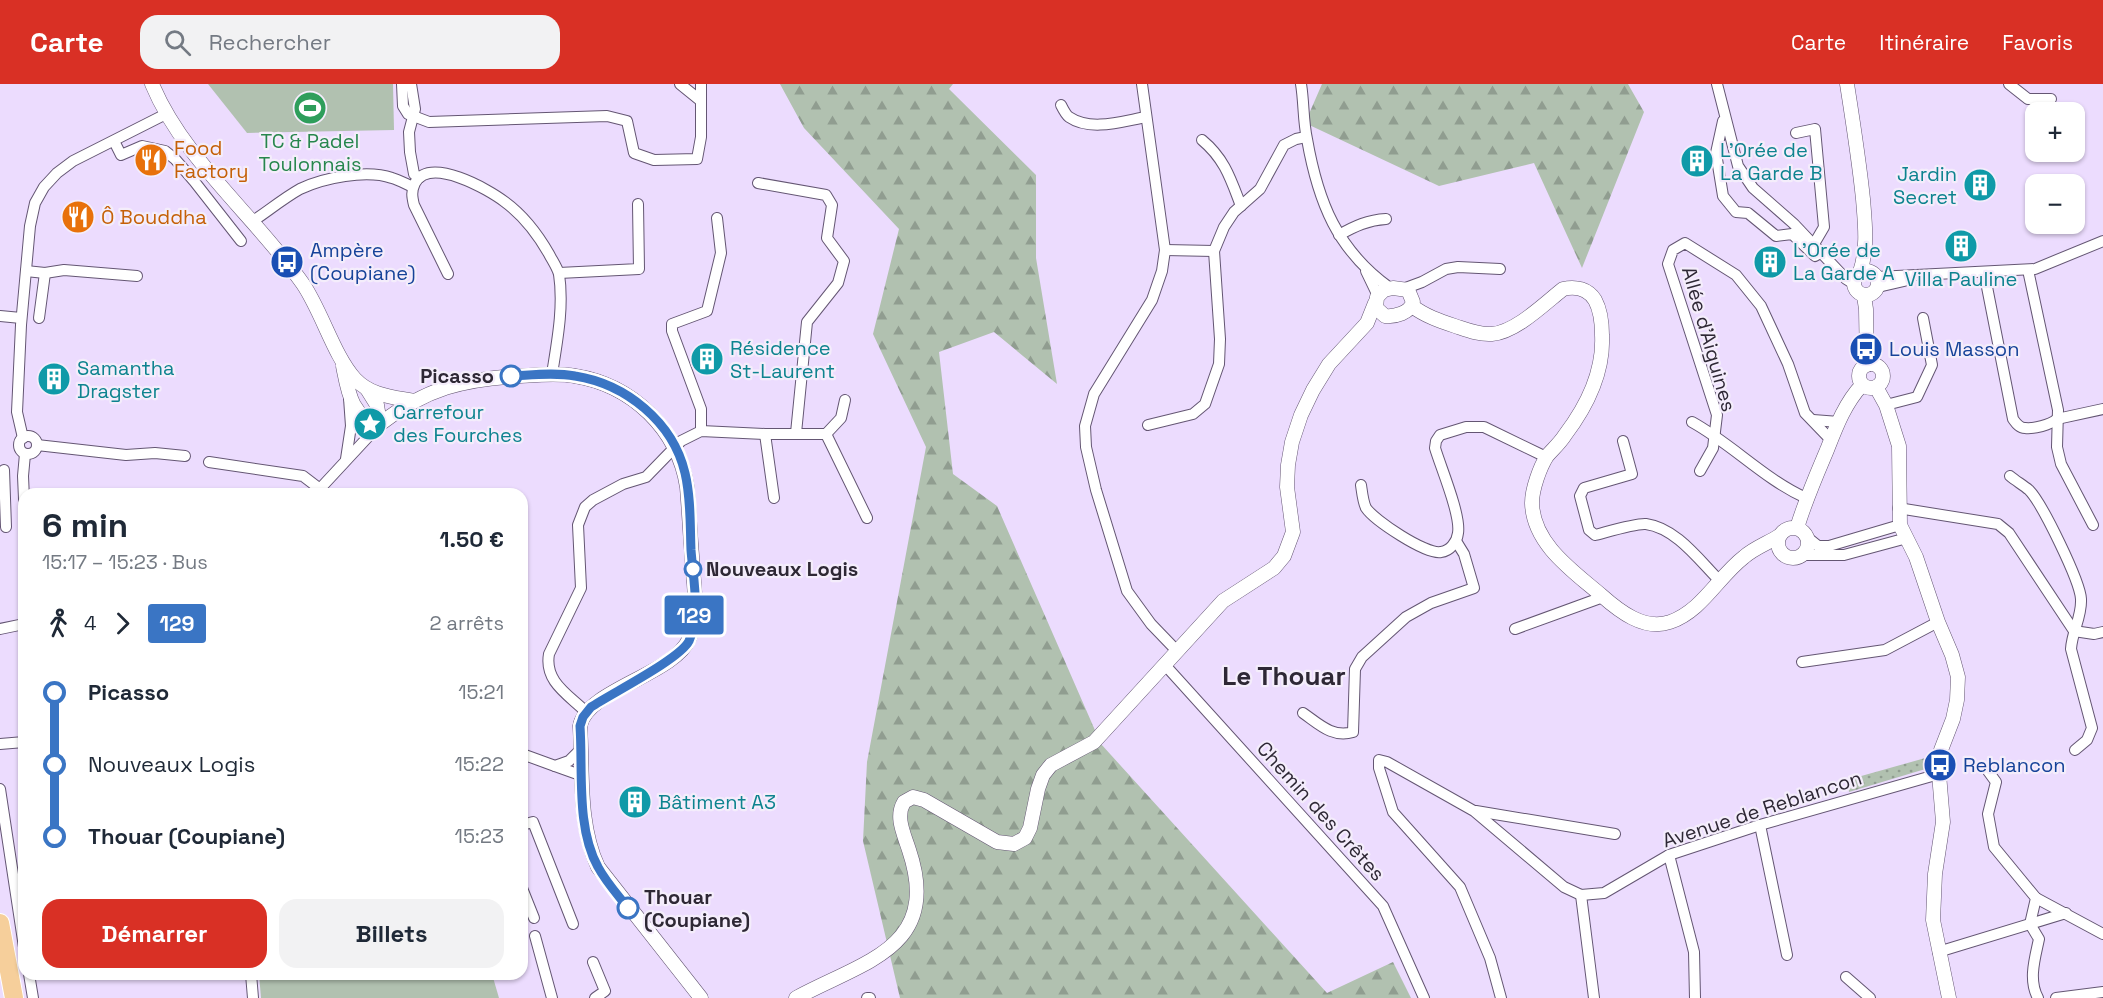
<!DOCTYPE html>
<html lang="fr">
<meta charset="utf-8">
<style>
body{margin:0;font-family:"Space Grotesk",sans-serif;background:#f2f2f3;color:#1f2937;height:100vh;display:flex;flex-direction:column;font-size:22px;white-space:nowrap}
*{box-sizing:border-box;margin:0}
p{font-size:20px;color:#747a83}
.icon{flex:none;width:33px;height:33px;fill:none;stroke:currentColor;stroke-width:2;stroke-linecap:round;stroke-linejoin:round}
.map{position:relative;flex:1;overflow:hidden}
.details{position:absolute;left:18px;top:404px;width:510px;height:492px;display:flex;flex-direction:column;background:#fff;border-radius:18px;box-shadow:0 2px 4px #0004}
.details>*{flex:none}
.badge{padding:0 12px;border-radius:4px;font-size:21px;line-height:39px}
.fabs{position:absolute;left:2025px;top:18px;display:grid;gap:12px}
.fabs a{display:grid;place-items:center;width:60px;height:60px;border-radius:12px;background:#fff;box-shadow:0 2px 4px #0004;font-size:30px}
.map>.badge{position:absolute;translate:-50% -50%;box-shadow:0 0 0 3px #fff}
.legs{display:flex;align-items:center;gap:9px;height:66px;padding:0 24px;font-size:20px}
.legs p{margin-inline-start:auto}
.headline{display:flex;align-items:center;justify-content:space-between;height:102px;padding:0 24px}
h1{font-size:33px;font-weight:700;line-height:45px}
.action{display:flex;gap:12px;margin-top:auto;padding:12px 24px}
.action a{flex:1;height:69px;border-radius:18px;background:#d93025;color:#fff;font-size:24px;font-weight:700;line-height:69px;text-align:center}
.action a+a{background:#f2f2f3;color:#1f2937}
ul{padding:0 24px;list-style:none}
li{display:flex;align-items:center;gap:21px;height:72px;font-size:22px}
li i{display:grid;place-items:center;width:9px;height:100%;margin:0 8px;background:currentColor}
li i::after{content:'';width:15px;height:15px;margin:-8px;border:4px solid;border-radius:50%;background:#fff}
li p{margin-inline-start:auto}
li:first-child i{background:linear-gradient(#0000 50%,currentColor 0)}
li:last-child i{background:linear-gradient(currentColor 50%,#0000 0)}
header{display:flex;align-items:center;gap:36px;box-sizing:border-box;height:84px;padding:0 30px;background:#d93025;color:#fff}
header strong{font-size:28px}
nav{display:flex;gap:33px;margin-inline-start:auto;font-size:21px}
.search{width:420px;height:54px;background:#f2f2f3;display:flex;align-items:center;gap:15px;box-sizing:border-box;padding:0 21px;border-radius:18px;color:#747a83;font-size:22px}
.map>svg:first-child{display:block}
.grass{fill:url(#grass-dots)}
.forest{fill:url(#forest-firs)}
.pitch{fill:#b1c1b0}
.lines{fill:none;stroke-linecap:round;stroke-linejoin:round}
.street-casing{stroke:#645673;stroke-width:12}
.secondary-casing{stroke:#645673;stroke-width:15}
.highway-casing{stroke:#fff;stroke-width:20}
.street{stroke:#fff;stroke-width:10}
.secondary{stroke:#fff;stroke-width:14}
.highway{stroke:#f6cf9b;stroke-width:18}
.line-1-casing{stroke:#fff;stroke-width:14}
.line-1{stroke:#3a75c4;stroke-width:9}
.stop-1-dot{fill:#fff;stroke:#3a75c4;stroke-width:3}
.labels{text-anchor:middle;stroke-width:4.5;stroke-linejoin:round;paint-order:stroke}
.leisure-label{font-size:20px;fill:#27864d;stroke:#f4edfb}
.food-label{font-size:20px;fill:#c56008;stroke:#f4edfb;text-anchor:start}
.culture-label{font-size:20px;fill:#0d838f;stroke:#f4edfb;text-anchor:start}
.transit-label{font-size:20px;fill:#164399;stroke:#f4edfb;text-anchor:start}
.street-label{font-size:20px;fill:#2e2835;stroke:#f4edfb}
.stop-label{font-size:20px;font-weight:bold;fill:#2e2835;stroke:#f4edfb;text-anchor:start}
.district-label{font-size:26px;font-weight:bold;fill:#2e2835;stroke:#f4edfb}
</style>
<header>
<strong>Carte</strong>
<div class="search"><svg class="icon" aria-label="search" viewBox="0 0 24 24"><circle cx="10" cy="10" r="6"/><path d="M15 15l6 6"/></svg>Rechercher</div>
<nav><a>Carte</a><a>Itinéraire</a><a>Favoris</a></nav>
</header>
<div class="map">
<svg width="2103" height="914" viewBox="0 0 2103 914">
<defs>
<pattern id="grass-dots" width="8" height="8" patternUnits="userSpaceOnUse" patternTransform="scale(1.5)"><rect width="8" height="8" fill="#b1c1b0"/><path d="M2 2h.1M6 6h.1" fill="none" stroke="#909d90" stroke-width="1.8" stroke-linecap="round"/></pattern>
<pattern id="forest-firs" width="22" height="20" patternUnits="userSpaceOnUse" patternTransform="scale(1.5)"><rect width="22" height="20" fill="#b1c1b0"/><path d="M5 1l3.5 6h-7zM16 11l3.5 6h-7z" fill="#909d90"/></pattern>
</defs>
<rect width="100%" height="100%" fill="#ecdcfe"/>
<polygon class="grass" points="1936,671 1932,683 1849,708 1847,696"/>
<g class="forest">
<polygon points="780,0 953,0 949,5 1036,91 1036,174 1057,300 994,248 939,268 953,390 997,422 1101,660 1327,909 1393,878 1411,914 900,914 863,757 867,678 926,363 873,250 899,145 804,44"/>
<polygon points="1322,0 1628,0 1644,28 1582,184 1534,79 1439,102 1305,39"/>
</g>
<g class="pitch">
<polygon points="208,0 393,0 394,46 247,49"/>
<polygon points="259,890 492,890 499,914 261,914"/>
</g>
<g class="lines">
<g class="street-casing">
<g id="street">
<polyline points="402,0 403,22 408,30 429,38 607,32 627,37 634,69 654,76 697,75 701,53 701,0"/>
<polyline points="411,0 415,25 409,48 410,68 414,90 419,94"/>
<polyline points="680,0 701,17"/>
<polyline points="1142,0 1165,166 1162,187 1152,216 1094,310 1085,342 1086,363 1096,406 1127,507 1151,540 1177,567"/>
<path d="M1301,0c3,18 2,37 6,55 11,63 30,111 83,149"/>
<polyline points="1717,0 1738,82 1753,104 1794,140 1846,195 1854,200"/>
<polyline points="2009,0 2028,15 2051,15"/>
<path d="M1061,21c2,4 5,10 8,12 22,15 54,4 77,0"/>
<polyline points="1723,37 1716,69 1723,112 1736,128 1748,129 1776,152 1792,150 1815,172 1822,168"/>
<polyline points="1796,49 1815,45 1824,143 1814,160"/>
<path d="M1202,56c23,19 29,40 39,66"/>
<polyline points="114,57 121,71 142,62 165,67 175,75 194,97 241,157"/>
<polyline points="758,99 826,111 832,121 827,154 844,177 838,199 807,238 796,349"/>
<path d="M253,137c15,-10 31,-23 47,-32 23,-11 66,-20 92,-11 7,2 14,6 21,9"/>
<path d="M1339,151c16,-9 29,-15 47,-16"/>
<polyline points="1165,166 1214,167"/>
<polyline points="2028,186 2058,326 2057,363 2061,380 2093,441"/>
<polyline points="26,187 45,189 64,186 137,192"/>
<polyline points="1366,187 1378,212"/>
<polyline points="559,189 639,185 638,120"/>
<path d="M448,190l-34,-69c-2,-8 -3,-14 1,-22 15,-27 73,6 90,19 19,14 32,31 44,52 3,6 8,13 10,20 5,33 -2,68 -7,100"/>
<polyline points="1877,193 2035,185 2103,157"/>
<polyline points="1878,203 1904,197"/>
<path d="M1987,203l26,132c3,4 6,9 12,9 9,1 25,-3 32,-9l46,-10"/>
<polyline points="1403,205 1422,198 1446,185 1458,183 1500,185"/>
<polyline points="0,232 21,234"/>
<polyline points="39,234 45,189"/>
<polyline points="1886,321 1917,313 1932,281 1923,234"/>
<polyline points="1813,336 1839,338"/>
<path d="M1692,338c40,22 72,57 114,76"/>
<polyline points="1148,341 1193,330 1205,320 1219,280 1220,255 1214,167 1224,143 1234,128 1260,105 1284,61 1296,55 1306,53"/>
<polyline points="701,347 701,325 672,247 672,240 707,227 721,169 717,134"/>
<polyline points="765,350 774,414"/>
<polyline points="826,350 841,334 845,316"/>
<circle cx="28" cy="361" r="9"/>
<polyline points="23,354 17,328 21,241 30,142 35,119 44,103 57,89 73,77 166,30"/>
<path d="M1623,357l9,33 -48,14 -4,8 9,34 6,5c12,-3 41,-12 51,-11 30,4 53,36 73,56"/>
<polyline points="37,361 126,371 155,369 185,372"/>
<polyline points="346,375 351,342 349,314"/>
<polyline points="209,378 303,392 320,405"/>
<polyline points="4,386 6,443"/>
<polyline points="1700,387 1713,364 1717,331 1668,180 1673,166 1685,159 1736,191 1761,222 1788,280 1805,329 1831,356"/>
<path d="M2010,392c6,5 13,9 19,14 13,13 51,91 52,109 1,18 -9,32 -10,50l21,79 -5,12 -12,10"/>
<path d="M1361,401c1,7 2,17 5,23 8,12 60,47 75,44 9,-1 16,-10 17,-19 3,-18 -17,-65 -23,-85l1,-7 4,-6 26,-8h18l62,30"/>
<polyline points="316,409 380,340"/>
<polyline points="24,415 23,392 25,370"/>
<polyline points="1898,424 1998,440 2009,449 2074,547 2094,550 2103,548"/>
<polyline points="1808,454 1818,462 1829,462 1900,441"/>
<polyline points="1803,471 1844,471 1907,454"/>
<polyline points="0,545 24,540"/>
<polyline points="1515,545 1603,513"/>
<polyline points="1802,578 1885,566 1938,538"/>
<polyline points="1165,581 1383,822 1424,914"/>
<path d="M586,628c-17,-17 -42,-30 -37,-58l32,-66 -3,-63 7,-18 8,-7 30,-16 23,-7 35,-36 20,-10 64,3h61l41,84"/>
<path d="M1303,629c16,11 29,25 50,19l2,-63 7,-12 44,-40 25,-14 43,-15 -10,-34 -8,-13"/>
<polyline points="0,660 24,658"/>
<polyline points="522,670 555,682 569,677 582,664"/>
<polyline points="555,682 583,692"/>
<path d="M1988,687l8,11 -8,32 6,33 42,51 -6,26 9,15c-4,19 -11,41 -1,59"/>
<polyline points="0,705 24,863"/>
<polyline points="1476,727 1615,750"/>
<polyline points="522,741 533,738 573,840"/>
<polyline points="1760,741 1787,871"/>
<polyline points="1669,771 1694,868 1695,914"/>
<polyline points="522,804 534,834"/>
<polyline points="1581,811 1594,914"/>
<polyline points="2036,814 2103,850"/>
<polyline points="535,852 552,914"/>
<polyline points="1938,868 2066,829"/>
<polyline points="593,878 605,907 595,914"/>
<polyline points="29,890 33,914"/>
<polyline points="251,890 253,914"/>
<polyline points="1846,893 1870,914"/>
<polyline points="867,914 870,914"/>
<polyline points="1501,914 1490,874 1460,803 1393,728 1379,684 1379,676 1387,678 1474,727 1564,803 1581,811 1604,809 1669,771 1760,741 1939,690"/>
<polyline points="2056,914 2103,908"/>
</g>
</g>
<g class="secondary-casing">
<g id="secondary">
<path d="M152,0c31,75 104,133 151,200 19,28 31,72 52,95 16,17 38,18 59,22"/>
<path d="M1847,0c6,38 12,76 16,115 2,25 5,49 -3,73"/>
<circle cx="1866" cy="199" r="12"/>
<path d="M1393,204l15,2 5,12c-3,11 -18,15 -28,14l-9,-8 1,-11 7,-7z"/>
<polyline points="1864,212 1866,225 1867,281"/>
<path d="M1412,222c13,10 28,15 43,20 12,4 24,9 37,8 24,-2 52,-30 71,-45 13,-3 25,0 32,11 6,11 7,23 7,35 2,38 -15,71 -37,100 -5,8 -12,14 -18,21 -7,11 -15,33 -15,47 1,41 41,68 69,92 18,16 43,36 69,27 32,-11 48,-45 74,-65 10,-9 24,-14 35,-21"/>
<circle cx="1871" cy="292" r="12"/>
<path d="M343,282c5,25 8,52 37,58"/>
<polyline points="1876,303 1886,321 1899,362 1900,441 1916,473 1938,538 1952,571 1958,593 1957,616 1953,635 1941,666 1939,690 1943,738 1935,790 1933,836 1949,914"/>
<polyline points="367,305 377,321 380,340"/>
<path d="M380,340c46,-36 84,-45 140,-48 18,-1 37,-3 55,0 57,9 103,53 112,111 2,23 3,46 5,69 1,26 8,58 -3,83 -14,35 -103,51 -109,87 3,47 -2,98 18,141l103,131"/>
<circle cx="1793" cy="459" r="15"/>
<path d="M1797,444c8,-27 19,-52 30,-78 9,-23 18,-47 35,-65"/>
<path d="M796,914c68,-37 146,-50 113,-148 -5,-16 -14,-33 -5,-48l9,-5 11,3 73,42 17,2 11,-6 5,-10 8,-39 5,-14 8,-10 43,-23 129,-141 51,-33 10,-12 9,-24 -6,-45 1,-22 4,-23 9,-27 12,-25 16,-26 38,-41 8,-20"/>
</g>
</g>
<g class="highway-casing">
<polyline id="highway" points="0,839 14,914"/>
</g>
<use href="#street" class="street"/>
<use href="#secondary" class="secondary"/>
<use href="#highway" class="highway"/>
</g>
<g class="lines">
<g class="line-1-casing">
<path id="line-1" d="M511,292c21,-1 44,-4 64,0 51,8 98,46 110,97 6,25 5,52 6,77 2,28 10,65 -2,91 -9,18 -77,52 -98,66l-8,10 -3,9c3,44 -4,102 18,141 8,15 20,28 30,41"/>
</g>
<use href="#line-1" class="line-1"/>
</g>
<defs>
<g id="stadium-disc" transform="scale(1.725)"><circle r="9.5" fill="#2e9e5b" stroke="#f4edfb"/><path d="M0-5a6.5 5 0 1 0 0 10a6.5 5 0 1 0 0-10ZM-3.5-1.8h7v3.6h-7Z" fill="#fff"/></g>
<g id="restaurant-disc" transform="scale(1.725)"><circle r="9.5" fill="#e8710a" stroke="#f4edfb"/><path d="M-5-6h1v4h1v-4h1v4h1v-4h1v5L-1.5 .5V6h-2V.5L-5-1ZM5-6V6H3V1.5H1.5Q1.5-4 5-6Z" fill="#fff"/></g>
<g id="building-disc" transform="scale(1.725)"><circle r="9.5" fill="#0f9aa8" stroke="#f4edfb"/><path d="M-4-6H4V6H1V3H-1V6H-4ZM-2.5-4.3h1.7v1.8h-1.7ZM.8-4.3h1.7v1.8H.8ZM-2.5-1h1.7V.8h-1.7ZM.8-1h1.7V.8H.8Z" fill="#fff"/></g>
<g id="bus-disc" transform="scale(1.725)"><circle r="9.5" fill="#1a4fb4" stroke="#f4edfb"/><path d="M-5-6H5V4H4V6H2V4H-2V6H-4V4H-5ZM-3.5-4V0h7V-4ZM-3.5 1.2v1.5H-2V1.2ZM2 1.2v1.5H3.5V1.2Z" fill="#fff"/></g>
<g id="sight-disc" transform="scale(1.725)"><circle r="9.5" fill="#0f9aa8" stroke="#f4edfb"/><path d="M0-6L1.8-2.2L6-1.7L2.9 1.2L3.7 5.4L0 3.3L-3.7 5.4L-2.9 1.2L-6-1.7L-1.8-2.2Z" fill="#fff"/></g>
</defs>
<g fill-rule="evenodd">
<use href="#stadium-disc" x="310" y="24"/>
<use href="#restaurant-disc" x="151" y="76"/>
<use href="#building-disc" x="1697" y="77"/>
<use href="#building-disc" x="1980" y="101"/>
<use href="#restaurant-disc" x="78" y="133"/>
<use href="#building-disc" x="1961" y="162"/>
<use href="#bus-disc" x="287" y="178"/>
<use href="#building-disc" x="1770" y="178"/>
<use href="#bus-disc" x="1866" y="265"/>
<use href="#building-disc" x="707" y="275"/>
<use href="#building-disc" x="54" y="295"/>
<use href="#sight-disc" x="370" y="340"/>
<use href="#bus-disc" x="1940" y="681"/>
<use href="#building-disc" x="635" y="718"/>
</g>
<g class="stop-1-dot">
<circle cx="511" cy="292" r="10"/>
<circle cx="693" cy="485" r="8"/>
<circle cx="628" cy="824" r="10"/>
</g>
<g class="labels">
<g class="leisure-label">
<text x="310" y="64">TC &amp; Padel<tspan x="310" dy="23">Toulonnais</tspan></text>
</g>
<g class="food-label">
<text x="174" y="71">Food<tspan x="174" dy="23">Factory</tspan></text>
<text x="101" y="140">Ô Bouddha</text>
</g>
<g class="culture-label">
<text x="1720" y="73">L'Orée de<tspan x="1720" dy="23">La Garde B</tspan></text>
<text x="1957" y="97" text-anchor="end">Jardin<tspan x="1957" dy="23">Secret</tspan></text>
<text x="1793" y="173">L'Orée de<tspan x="1793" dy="23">La Garde A</tspan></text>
<text x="1961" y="202" text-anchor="middle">Villa Pauline</text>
<text x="730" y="271">Résidence<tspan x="730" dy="23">St-Laurent</tspan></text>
<text x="77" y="291">Samantha<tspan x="77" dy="23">Dragster</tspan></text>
<text x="393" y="335">Carrefour<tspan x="393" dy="23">des Fourches</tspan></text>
<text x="658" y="725">Bâtiment A3</text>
</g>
<g class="transit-label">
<text x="310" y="173">Ampère<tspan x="310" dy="23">(Coupiane)</tspan></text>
<text x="1889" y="272">Louis Masson</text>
<text x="1963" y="688">Reblancon</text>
</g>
<g class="street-label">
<text transform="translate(1709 255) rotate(74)" y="7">Allée d'Aiguines</text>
<text transform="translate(1762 725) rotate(-18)" y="7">Avenue de Reblancon</text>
<text transform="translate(1321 727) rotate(48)" y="7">Chemin des Crêtes</text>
</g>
<g class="stop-label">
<text x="494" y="299" text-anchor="end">Picasso</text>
<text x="706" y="492">Nouveaux Logis</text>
<text x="644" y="820">Thouar<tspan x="644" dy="23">(Coupiane)</tspan></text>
</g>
<g class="district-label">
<text x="1284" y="601">Le Thouar</text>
</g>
</g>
</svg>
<div class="fabs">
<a>+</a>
<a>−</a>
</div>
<b class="badge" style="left:694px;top:531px;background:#3a75c4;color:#fff">129</b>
<section class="details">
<div class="headline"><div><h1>6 min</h1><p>15:17 – 15:23 · Bus</p></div><b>1.50 €</b></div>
<div class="legs"><svg class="icon" aria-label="walk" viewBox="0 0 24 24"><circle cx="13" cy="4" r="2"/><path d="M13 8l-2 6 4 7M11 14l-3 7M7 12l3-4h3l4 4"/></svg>4<svg class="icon" aria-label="forward" viewBox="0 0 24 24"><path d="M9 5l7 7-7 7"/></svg><b class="badge" style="background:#3a75c4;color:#fff">129</b><p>2 arrêts</p></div>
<ul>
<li><i style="color:#3a75c4"></i><b>Picasso</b><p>15:21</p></li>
<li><i style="color:#3a75c4"></i><span>Nouveaux Logis</span><p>15:22</p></li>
<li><i style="color:#3a75c4"></i><b>Thouar (Coupiane)</b><p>15:23</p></li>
</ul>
<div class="action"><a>Démarrer</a><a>Billets</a></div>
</section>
</div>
